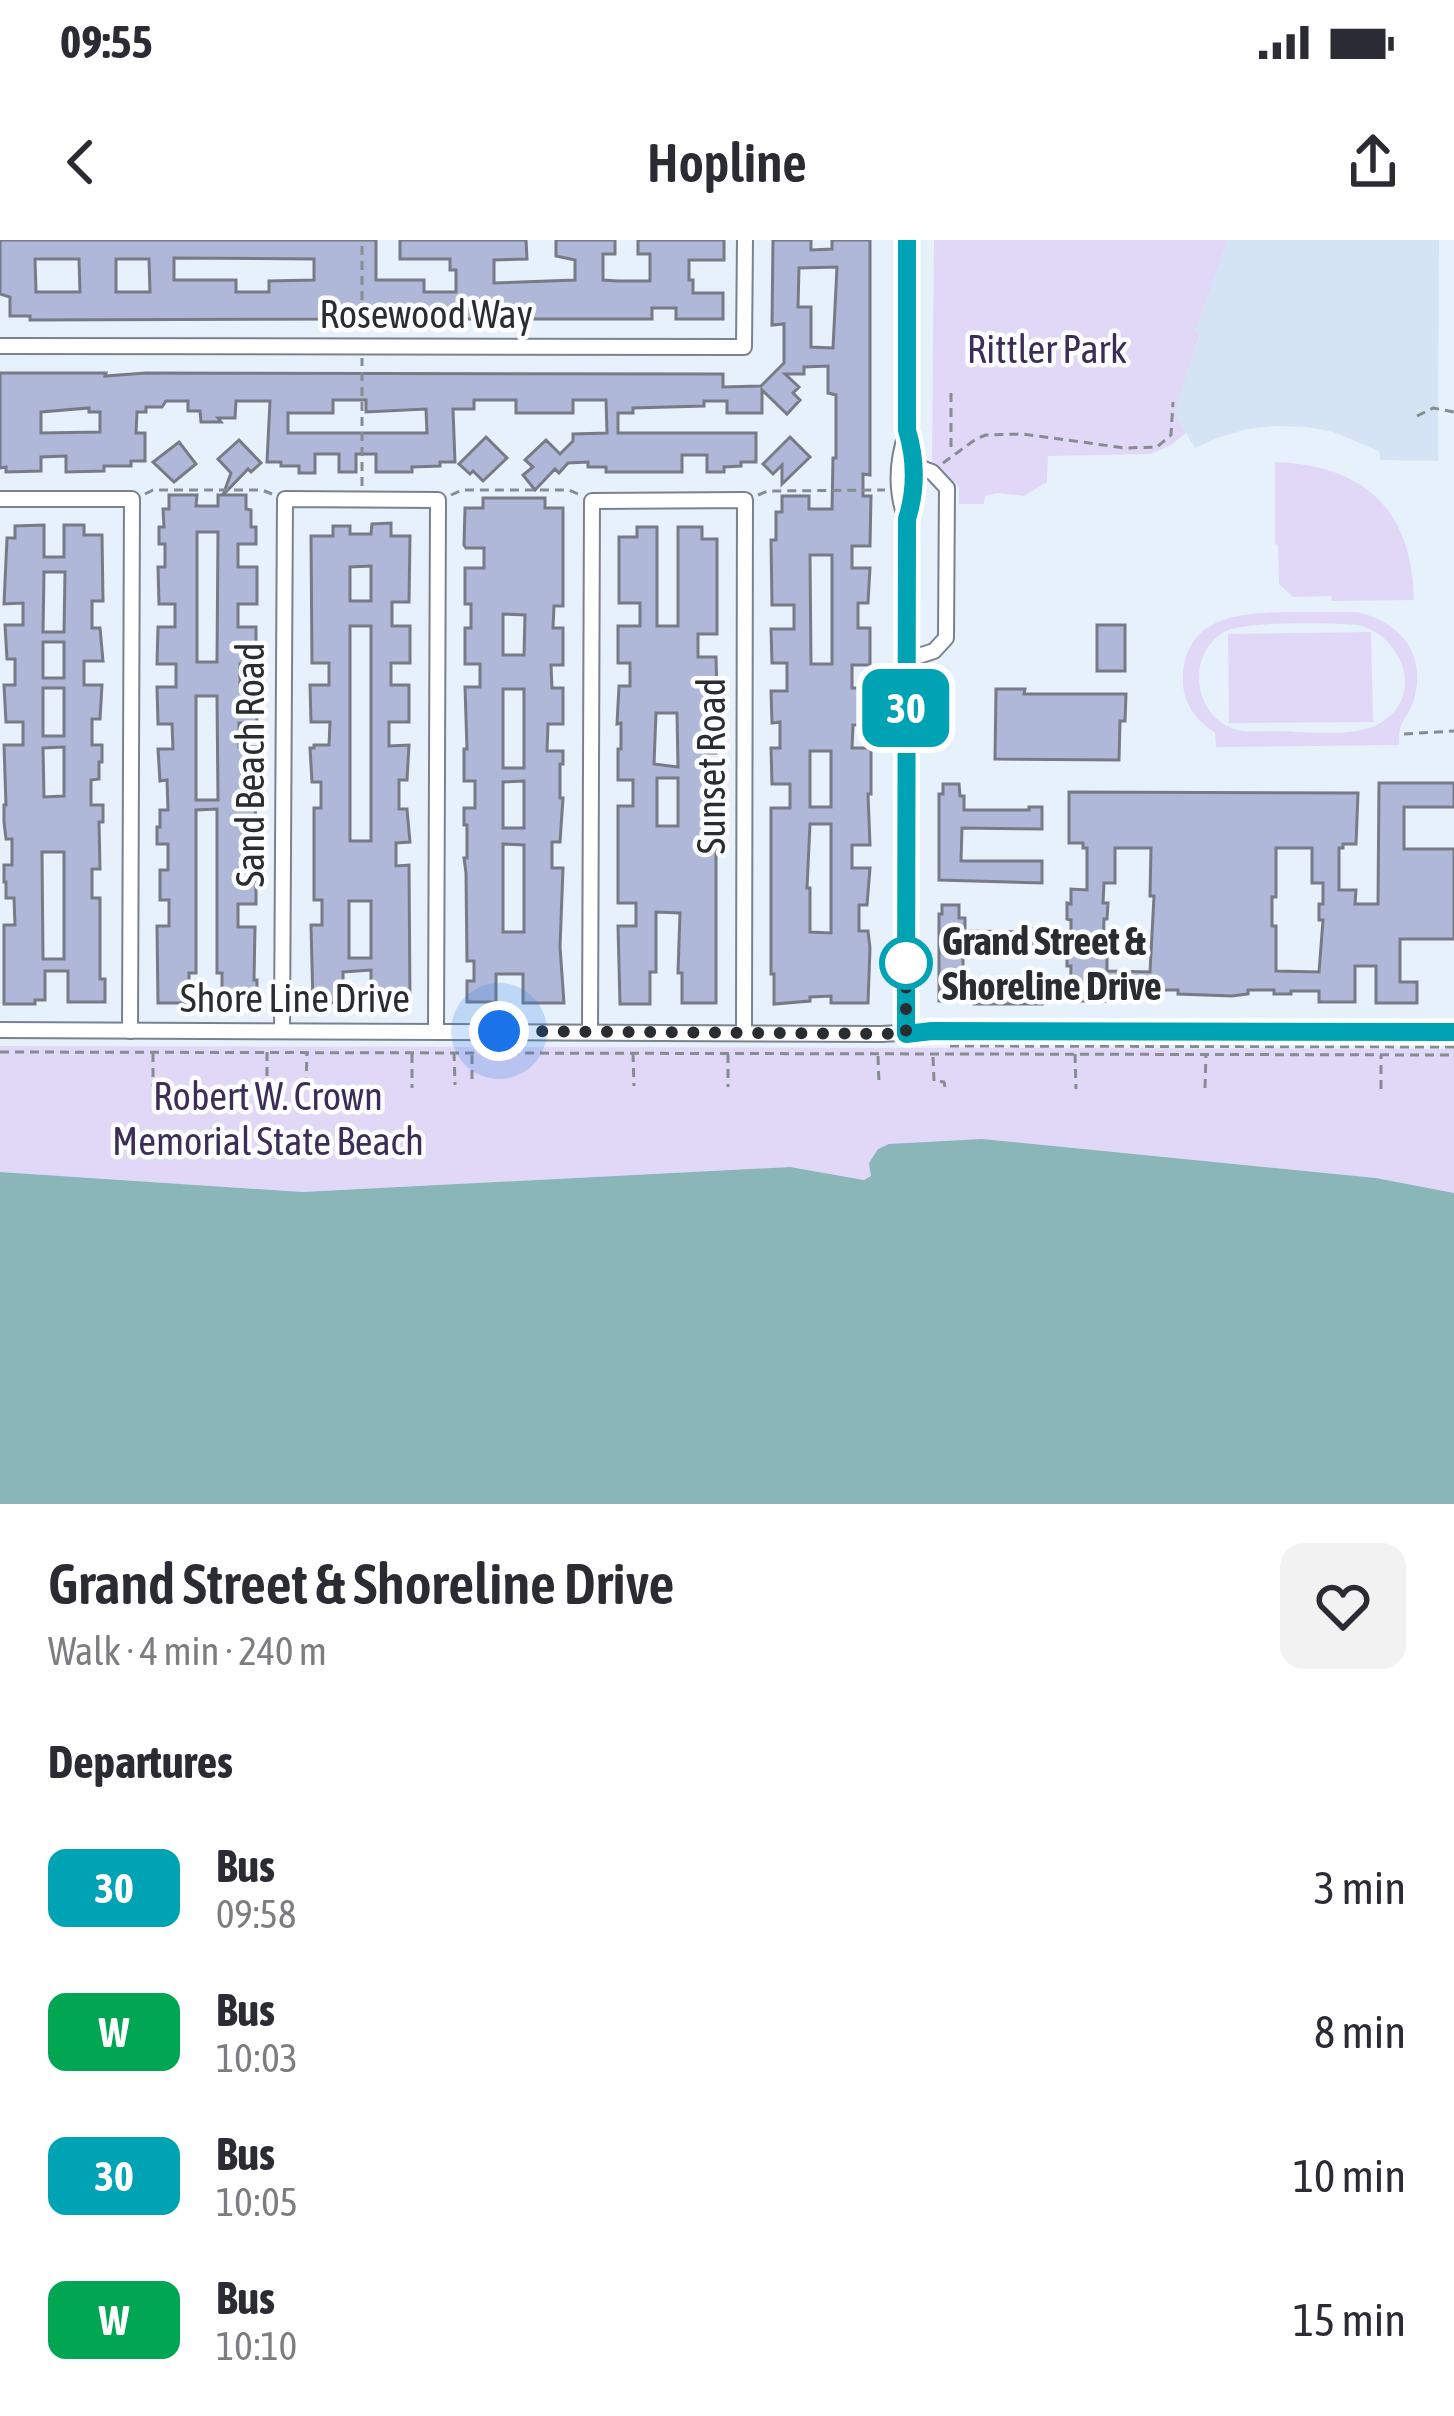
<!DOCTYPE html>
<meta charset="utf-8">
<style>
body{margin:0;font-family:"Asap Condensed",sans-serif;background:#f2f2f3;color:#2b2b33;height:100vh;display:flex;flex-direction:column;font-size:45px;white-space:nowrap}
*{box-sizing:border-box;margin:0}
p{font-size:39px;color:#7c7c81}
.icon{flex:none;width:66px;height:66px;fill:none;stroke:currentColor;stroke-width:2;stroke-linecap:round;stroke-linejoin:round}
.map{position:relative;height:1264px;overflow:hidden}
.side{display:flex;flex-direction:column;background:#fff;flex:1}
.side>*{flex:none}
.badge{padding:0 24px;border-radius:18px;font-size:42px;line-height:78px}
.you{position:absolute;width:60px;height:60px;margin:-30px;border:9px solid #fff;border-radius:50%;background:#1a73e8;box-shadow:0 0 0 18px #1a73e833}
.map>.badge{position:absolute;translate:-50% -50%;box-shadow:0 0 0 6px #fff}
h2{padding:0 48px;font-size:45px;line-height:108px}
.round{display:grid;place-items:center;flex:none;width:126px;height:126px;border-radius:24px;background:#f2f2f3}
.headline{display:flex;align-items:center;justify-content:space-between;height:204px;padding:0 48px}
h1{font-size:57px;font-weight:600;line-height:90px}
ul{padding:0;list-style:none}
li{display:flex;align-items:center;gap:36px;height:144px;padding:0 48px}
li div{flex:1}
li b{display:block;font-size:45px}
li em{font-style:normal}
li .badge{min-width:132px;font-weight:700;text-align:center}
.status{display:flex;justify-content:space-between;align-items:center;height:84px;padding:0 60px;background:#fff;direction:ltr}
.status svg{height:33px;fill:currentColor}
header{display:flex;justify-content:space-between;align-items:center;height:156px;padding:0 48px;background:#fff;font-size:54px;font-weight:600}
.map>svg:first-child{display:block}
.built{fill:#d5e4f4}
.green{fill:#e0d8f6;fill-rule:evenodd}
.water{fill:#8ab6b9}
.building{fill:#afb8d8;stroke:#787b86;stroke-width:3;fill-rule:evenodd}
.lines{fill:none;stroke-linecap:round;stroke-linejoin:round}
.minor-casing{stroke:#7a838d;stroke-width:18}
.path{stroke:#858c92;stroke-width:3;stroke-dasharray:9 6;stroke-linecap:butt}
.minor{stroke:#fff;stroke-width:14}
.line-casing{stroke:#fff;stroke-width:27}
.line{stroke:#00a3b4;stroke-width:18}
.walk{stroke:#292c30;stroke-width:12;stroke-dasharray:0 21.6}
.stop-dot{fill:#fff;stroke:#00a3b4;stroke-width:6}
.labels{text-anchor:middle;stroke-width:9;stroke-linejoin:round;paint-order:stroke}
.street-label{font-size:39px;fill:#292c30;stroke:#fbfdff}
.park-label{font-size:39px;fill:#3b2d58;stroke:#fbfdff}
.stop-label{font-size:39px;font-weight:bold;fill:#292c30;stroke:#fbfdff;text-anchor:start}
</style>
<div class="status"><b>09:55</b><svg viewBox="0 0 49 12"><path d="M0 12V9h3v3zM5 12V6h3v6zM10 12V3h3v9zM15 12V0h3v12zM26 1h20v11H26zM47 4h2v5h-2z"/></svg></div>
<header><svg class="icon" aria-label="back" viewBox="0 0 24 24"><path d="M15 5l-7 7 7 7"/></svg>Hopline<svg class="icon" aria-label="share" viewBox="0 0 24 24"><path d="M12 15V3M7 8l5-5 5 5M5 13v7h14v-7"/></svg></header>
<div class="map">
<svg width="1454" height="1264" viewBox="0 0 1454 1264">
<rect width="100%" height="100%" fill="#e7f1fb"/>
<polygon class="built" points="1228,0 1439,0 1438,221 1380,220 1379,211 1333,192 1306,187 1274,186 1247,189 1217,198 1195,208 1173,172 1200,95 1195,92"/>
<g class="green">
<polygon points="934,0 1228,0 1195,92 1200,94 1174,172 1186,193 1171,205 1151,214 1048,216 1047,242 1024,256 997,253 985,256 984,264 959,264 959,246 932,220"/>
<path d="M1275,222c90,3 137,48 139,138l-82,1 -1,-5 -38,1 -14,-13 -1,-39 -3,-1z"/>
<path d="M1356,372c44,9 71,42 58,87 -7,23 -16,19 -15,46l-183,2 -1,-15c-19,-11 -33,-30 -32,-54 2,-63 58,-65 107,-66 22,0 44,0 66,0zM1359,385c49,14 67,80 13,102 -25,10 -73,4 -101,4 -12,0 -26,2 -37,-2 -40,-14 -48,-72 -12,-96 19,-13 111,-10 137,-8z"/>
<polygon points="1371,392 1373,482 1229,483 1228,394"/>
<polygon points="0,806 1454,809 1454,953 1376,938 982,899 864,940 790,927 302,952 0,932"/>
</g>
<polygon class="water" points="982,899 1376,938 1454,953 1454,1264 0,1264 0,932 302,952 790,927 864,940 871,936 869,923 878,909 889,904"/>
<g class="building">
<path d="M0,0h376v40h48v12h32v-22h-6v-11h-50v-19h126l1,19 -33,1v23l81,-3v-20l-19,-4v-16h59v14h-12v26l15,1h32v-27h-12v-14h86v20h-35v20h4v13h30v26h-47v-11h-24v11h-276l1,-9h-4v-3l-27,1v11l-316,1v-4h-20v-19l-10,-3zM174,18l140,1v21l-45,1v11h-33v-12h-62zM35,19h44l1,33h-44zM116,19h33l1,33h-34z"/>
<path d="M773,0h38v10l21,-1v-9h38v235l-7,-1v22h8l-1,50h-18v22h18l-2,35h-10v25h12v37h-18v23h18v37h-17l-1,23h19v46h-3l2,51h-18v23h18l-3,37h-8v26h9l2,17 -2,55h-37v-7l-21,1v4l-36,3v-30h-3v-166h19v-24h-18l-1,-36h9v-26l-8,1 -1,-32h16v-28h-15l-1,-34h23v-24h-22l-1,-65h5v-28h6v-16h27v13h23l1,-51h3v-63l-8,-2v-27l-24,1v7h-19l14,13 -6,6 7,7 -13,14 -25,-24v23h-35v-12h-23v5l-71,2v5h-15v20h138v29h-15v4l-17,1v5h-17v-17h-25v17h-76v-5h-18v-5l-20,1 -9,10 -4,-4 -20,21 -12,-15 10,-8 -8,-7 21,-20 14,14 13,-13v-7l34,-1 -1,-33h-33v13h-57v-13h-42v9h-21l2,53h-15v4l-28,1v5h-36v-18h-20v18h-17v-18h-24v19h-16v-7h-18v-4h-14l3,-61h-34l-1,17h-17l3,4h-20l-1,-11h-12v-10h-22l-4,6h-16v5h-9l-1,21h9v28h-14v5h-27v5l-38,1v-16l-25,1v14l-35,1v-5l-6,1v-95h106l-1,3 41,-3 577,1v13l38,-1 23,-23v-39l-12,1zM837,27l-4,81 -22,-1v-40h-13l1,-39zM333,160h33v12l60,-3 1,24h-139v-20h45zM89,168v4h11v20l-59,1v-21zM810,315h22v109h-21zM810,511h21v56h-21zM810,584h21v109l-21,-1v-44h-3z"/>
<polygon points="486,197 507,218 483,241 473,231 470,234 459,224"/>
<polygon points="790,197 810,217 782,244 782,225 773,234 763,224"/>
<polygon points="239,200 261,223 251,232 248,229 223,255 231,233 218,219"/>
<polygon points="179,202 196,224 174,242 153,222"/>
<path d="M169,255h28l-1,11h22v-11h28v14l5,1v17h5v17h-18v23h19v37h-19v23h18v37h-16v25h16l1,34h-18v24h17v17h-3l3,59 -2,18h-8l-1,26h11v37h-18v23h17l-1,53h3v22h-35v-29h-5v-164l-21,1v163h-7v30h-31l-1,-77h12v-26h-9v-30h8v-26h-11v-17h3v-17h8l-1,-30 -7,1 -2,-32h15l-1,-25h-14l-1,-37h19v-23h-19l1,-37h17v-23h-16l-1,-37h7v-23h-6v-17h5l-1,-18h6zM197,292h21l-1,130h-20zM196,456h21l1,104h-22z"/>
<path d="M483,258h62v10h18v98h-9l-1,22h10v37h-12l1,23h11v36h-15l-1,27h16v13h-3v34h3l-3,44h-8v26h11l-3,79 4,56h-41v-29h-27v28h-29v-21h7v-20h-7l-1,-88 -2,-15h3v-33h-3v-17h11v-27h-11v-32h3l-2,-62h15v-23h-15v-36h6v-24h-6v-36h19v-20h-18l-2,-3 1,-37h18zM503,374l22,1 -1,40h-21zM503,449h21v79h-21zM524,541v47h-21v-46zM503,604l21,1v87h-21z"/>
<path d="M391,283v13h19l-1,66h-17v24h18v37h-19v22h18v37h-20v24l20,-1 -2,35h-8v29h8l3,33 -14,1v23l13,-1 1,138 -35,1v-5h-4v-29l-28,2v30l-30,2 -2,-79h11v-25h-8v-92h7v-26h-9l-2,-34h4v-3h15l1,-23h-19l-1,-37h19v-22h-17l-1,-127h22v-10h17v8h21l1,-10zM371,326v35h-21v-34zM350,386h21v215h-21zM349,661h22v57h-22z"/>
<path d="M44,285v32h20v-32h20v10h18l1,66h-11v27h8l3,33h-19v24h18l-2,34h-8v26h10v17h-3v17l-8,1v25h12v17h-4l1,47h-8v29h8v81h5v23h-37v-31h-23v29h-10v4h-31v-79h11l-1,-27h-8v-16h-2v-17h8v-26h-6l-2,-17v-17h2l-2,-60h19v-23h-17l-2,-37h11v-26h-8l-2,-34h18v-22l-19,1 3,-66h8v-12zM44,332h21l-1,60h-21zM43,402h21v36h-21zM43,448h21v48h-21zM64,507v49l-20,1 -1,-49zM42,612h22v107h-21z"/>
<path d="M637,287h20v99h21v-99h24v12h15v95h-19v23h18l1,37h-9v22h8v37h-10v23h10v227h-34v-30h-4l2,-60 -24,-1v60h-6v32h-30l-2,-78h18v-23h-18v-97h15v-26h-15v-31h3v-26l-4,1 2,-38h11v-23h-12v-37h22v-23h-21v-66h18zM656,473h21l1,54 -24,-3zM657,538h21v48h-21z"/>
<rect x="1097" y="385" width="28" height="46"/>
<polygon points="996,449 1025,449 1024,454 1126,454 1125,481 1120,481 1119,520 995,519"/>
<path d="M1379,543h75v24h-50v42h50v90h-54v43h17v21h-41v-37h-21v36h-36v-11h-28v3h-17v-4h-26v4l-16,2 -54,-2v-4h-26v4h-17v-4h-28v11h-37l1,-35h-4v-16h4v-30l-4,-1v-16l4,1v-15l16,1v-42h-4v-5h-14v-51l289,1 -2,51h-13v4h-4v42h17l-1,14h23zM1115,608h36l-1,48h4l-4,76 -43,-1v-22h-4l1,-30h3l1,-16h-5l1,-20h11zM1276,608h36v35h11v21h-4v16h4l-4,52 -43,-1v-45h-4v-29h4z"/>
<polygon points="943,544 959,544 960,556 964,556 964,570 1029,570 1029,567 1042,567 1042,589 962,588 961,621 1042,621 1042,643 939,640 939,554 943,554"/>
<polygon points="942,665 959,665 959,678 965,678 965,691 1028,692 1028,689 1042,689 1042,711 1032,711 1032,714 963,714 963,735 967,735 967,741 1042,739 1042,764 974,764 974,761 939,761 939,674 942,674"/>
</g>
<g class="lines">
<g class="minor-casing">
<g id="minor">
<polyline points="0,106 744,107 745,0"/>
<polyline points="0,259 132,259 130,791"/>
<path d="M906,279c-11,-29 -9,-59 1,-88"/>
<polyline points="906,420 934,411 946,398 947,248 932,232 913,225"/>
<polyline points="0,790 882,794 932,791 1454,792"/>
<polyline points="282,791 285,259 438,260 436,791"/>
<polyline points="590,792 592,261 745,260 744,793"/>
<path d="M906,794v-515c10,-29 10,-59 1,-89v-190"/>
</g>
</g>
<g class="path">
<polyline points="362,90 362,0"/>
<polyline points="951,153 951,211"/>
<polyline points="1417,176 1433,168 1454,172"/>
<polyline points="943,223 976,199 986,195 1023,194 1125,208 1157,207 1171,195 1173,162"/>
<polyline points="362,246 362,118"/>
<polyline points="145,254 153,250 262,250 272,254"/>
<polyline points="451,255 462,250 569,250 578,254"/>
<polyline points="758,255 768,251 885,250"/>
<polyline points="1404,494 1454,491"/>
<polyline points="950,806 1454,807"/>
<polyline points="0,812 1454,815"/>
<polyline points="267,812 267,846"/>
<polyline points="454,812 455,845"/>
<polyline points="153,813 153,847"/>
<polyline points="633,813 634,846"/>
<polyline points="412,814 412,848"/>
<polyline points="728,814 728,847"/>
<polyline points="1075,814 1076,849"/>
<polyline points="472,815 472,843"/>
<polyline points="878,816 879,844"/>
<polyline points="933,817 934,841 944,842 945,847"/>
<polyline points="306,846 307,812"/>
<polyline points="1205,848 1206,814"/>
<polyline points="1381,849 1381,815"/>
</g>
<use href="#minor" class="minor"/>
</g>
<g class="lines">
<g class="line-casing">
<path id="line" d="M907,0v190c9,30 9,60 0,89l-1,515 26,-3 522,1"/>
</g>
<use href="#line" class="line"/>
<polyline class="walk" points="499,791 906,794 906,723"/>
</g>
<circle class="stop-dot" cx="906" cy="723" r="24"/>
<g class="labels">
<g class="street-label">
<text x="426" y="88">Rosewood Way</text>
<text transform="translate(250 525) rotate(-90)" y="14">Sand Beach Road</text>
<text transform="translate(711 526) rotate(-90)" y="14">Sunset Road</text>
<text x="295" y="772">Shore Line Drive</text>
</g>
<g class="park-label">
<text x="1047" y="123">Rittler Park</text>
<text x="268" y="870">Robert W. Crown<tspan x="268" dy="45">Memorial State Beach</tspan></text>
</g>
<g class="stop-label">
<text x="942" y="715">Grand Street &amp;<tspan x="942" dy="45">Shoreline Drive</tspan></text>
</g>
</g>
</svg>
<div class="you" style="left:499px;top:791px"></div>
<b class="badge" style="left:906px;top:468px;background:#00a3b4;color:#fff">30</b>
</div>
<section class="side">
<div class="headline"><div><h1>Grand Street &amp; Shoreline Drive</h1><p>Walk · 4 min · 240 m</p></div><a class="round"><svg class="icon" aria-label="heart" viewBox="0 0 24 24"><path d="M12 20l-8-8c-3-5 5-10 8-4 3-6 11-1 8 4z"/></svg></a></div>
<h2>Departures</h2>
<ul>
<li><span class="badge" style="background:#00a3b4;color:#fff">30</span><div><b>Bus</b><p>09:58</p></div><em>3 min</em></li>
<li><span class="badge" style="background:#00a651;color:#fff">W</span><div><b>Bus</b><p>10:03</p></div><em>8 min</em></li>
<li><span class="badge" style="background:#00a3b4;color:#fff">30</span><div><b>Bus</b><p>10:05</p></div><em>10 min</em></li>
<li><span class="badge" style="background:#00a651;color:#fff">W</span><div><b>Bus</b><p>10:10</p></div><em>15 min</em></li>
</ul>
</section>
